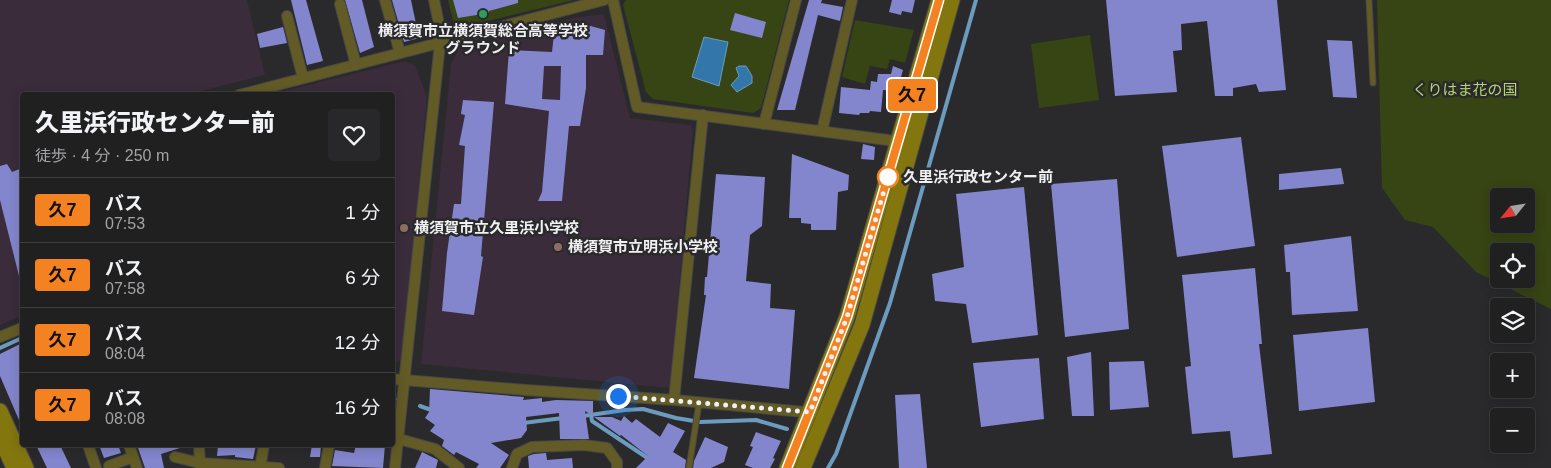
<!DOCTYPE html>
<html lang="ja">
<meta charset="utf-8">
<style>
body{margin:0;font-family:Arial,"Noto Sans JP",sans-serif;background:#28282a;color:#f1f3f6;height:100vh;display:flex;flex-direction:column;font-size:19px;white-space:nowrap}
*{box-sizing:border-box;margin:0}
p{font-size:16px;color:#a2a3a5}
.icon{flex:none;width:28px;height:28px;fill:none;stroke:currentColor;stroke-width:2;stroke-linecap:round;stroke-linejoin:round}
.map{position:relative;flex:1;overflow:hidden}
.panel{position:absolute;left:20px;top:92px;width:375px;height:355px;display:flex;flex-direction:column;background:#202021;border-radius:5px;box-shadow:0 2px 12px #0003,0 0 0 1px #3d3e3f}
.panel>*{flex:none}
.badge{padding:0 10px;border-radius:4px;font-size:18px;line-height:32px}
.needle{width:32px;rotate:240deg}
.fabs{position:absolute;left:1490px;top:188px;display:grid;gap:10px}
.fabs a{display:grid;place-items:center;width:45px;height:45px;border-radius:5px;background:#202021;box-shadow:0 2px 12px #0003,0 0 0 1px #3d3e3f;font-size:25px}
.you{position:absolute;width:25px;height:25px;margin:-12px;border:4px solid #fff;border-radius:50%;background:#1a73e8;box-shadow:0 0 0 8px #1a73e833}
.map>.badge{position:absolute;translate:-50% -50%;box-shadow:0 0 0 2px #fff}
.round{display:grid;place-items:center;flex:none;width:52px;height:52px;border-radius:5px;background:#28282a}
.headline{display:flex;align-items:center;justify-content:space-between;height:85px;padding:0 15px}
h1{font-size:24px;font-weight:800;line-height:38px}
ul{padding:0;list-style:none}
li{display:flex;align-items:center;gap:15px;height:65px;padding:0 15px;border-top:1px solid #3d3e3f}
li div{flex:1}
li b{display:block;font-size:19px}
li em{font-style:normal}
li .badge{min-width:55px;font-weight:700;text-align:center}
.map>svg:first-child{display:block}
.education{fill:#3a2c3a}
.green{fill:#374413;fill-rule:evenodd}
.water{fill:#37a;stroke:#6c9bc0}
.lines{fill:none;stroke-linecap:round;stroke-linejoin:round}
.stream{stroke:#6c9bc0;stroke-width:4}
.building{fill:#8386cd;fill-rule:evenodd}
.lane-casing{stroke:#464648;stroke-width:7}
.street-casing{stroke:#464648;stroke-width:12}
.secondary-casing{stroke:#464648;stroke-width:17}
.lane{stroke:#635b25;stroke-width:5}
.street{stroke:#635b25;stroke-width:10}
.secondary{stroke:#83760f;stroke-width:15}
.line-casing{stroke:#fff;stroke-width:11}
.line{stroke:#f58220;stroke-width:8}
.walk{stroke:#f0f0f2;stroke-width:5;stroke-dasharray:0 9}
.leisure-dot{fill:#2e9e5b;stroke:#2a2a2c;stroke-width:2}
.stop-dot{fill:#fff;stroke:#f58220;stroke-width:2.5}
.education-dot{fill:#8d6e63;stroke:#2a2a2c;stroke-width:2}
.labels{text-anchor:middle;stroke-width:5;stroke-linejoin:round;paint-order:stroke}
.poi-label{font-size:15px;font-weight:bold;fill:#f0f0f2;stroke:#2a2a2c;text-anchor:start}
.park-label{font-size:15px;fill:#b7d66e;stroke:#2a2a2c}
.stop-label{font-size:15px;font-weight:bold;fill:#f0f0f2;stroke:#2a2a2c;text-anchor:start}
</style>
<div class="map">
<svg width="1551" height="468" viewBox="0 0 1551 468">
<rect width="100%" height="100%" fill="#2a2a2c"/>
<g class="education">
<polygon points="0,0 247,0 265,75 186,95 22,95 22,315 0,325"/>
<polygon points="602,14 604,15 630,118 691,125 693,130 670,388 421,364 451,64 459,49 573,18"/>
<polygon points="405,61 415,66 427,97 403,358 397,362 392,362 392,95 268,95"/>
</g>
<g class="green">
<polygon points="448,0 574,0 455,29"/>
<polygon points="626,0 789,0 761,108 753,113 653,99 646,92 623,5"/>
<path d="M1377,0h174v309l-75,-37 -43,-45 -28,-7 -23,-32zM1526,196v28h-27v-28zM1499,251h27v28h-27z"/>
<polygon points="855,20 914,30 905,63 890,59 887,69 870,66 865,84 842,77"/>
<polygon points="1090,35 1099,100 1039,108 1031,44"/>
</g>
<g class="water">
<polygon points="704,37 728,42 719,86 692,77"/>
<polygon points="739,66 746,66 752,76 752,83 737,92 731,85 739,76 736,68"/>
</g>
<g class="lines">
<g class="stream">
<polyline points="0,348 22,338"/>
<polyline points="392,400 396,400"/>
<polyline points="420,406 434,411"/>
<polyline points="591,415 592,421 649,459"/>
<polyline points="583,416 625,410 643,409 676,418 700,422 756,420 787,429"/>
<polyline points="523,423 563,418"/>
<polyline points="828,468 836,454 890,303 976,0"/>
</g>
</g>
<g class="building">
<polygon points="291,0 306,0 323,61 307,65"/>
<polygon points="345,0 362,0 374,47 360,53"/>
<polygon points="392,0 411,0 419,38 404,42"/>
<polygon points="453,0 518,0 518,3 489,11 489,13 458,18"/>
<polygon points="809,0 822,0 821,3 843,7 840,21 818,15 795,110 777,110"/>
<polygon points="892,0 915,0 912,13 902,11 901,15 889,12"/>
<polygon points="1106,0 1277,0 1286,90 1259,92 1256,84 1233,88 1233,96 1215,96 1207,21 1181,24 1182,50 1173,51 1177,92 1115,96"/>
<polygon points="735,13 766,22 762,38 730,30"/>
<path d="M587,25l18,5 -2,25h-17v33l-6,38h-11l-7,75h-24l4,-9 7,-81 -44,-7 4,-54 43,2 2,-18 13,1v-7l19,1zM544,66h17l-1,34 -18,-1z"/>
<polygon points="283,27 287,43 260,48 257,34"/>
<polygon points="1327,40 1352,41 1357,98 1333,97"/>
<polygon points="893,66 903,70 897,91 883,90 881,112 870,111 869,113 860,113 859,115 839,113 841,87 870,90 871,81 877,82 878,74 891,74"/>
<polygon points="463,100 494,102 481,256 483,257 474,315 442,311 447,253 454,204 461,204 465,146 459,145 465,115 461,114"/>
<polygon points="1241,137 1255,246 1177,257 1162,146"/>
<polygon points="863,144 875,147 874,160 861,159"/>
<polygon points="792,154 849,175 848,190 838,192 836,230 811,230 811,224 801,223 801,218 789,218"/>
<polygon points="7,164 12,172 22,168 22,275 19,276 0,200 0,166"/>
<polygon points="1341,168 1344,184 1279,190 1279,174"/>
<polygon points="716,174 765,177 762,226 750,235 746,281 771,284 770,308 795,310 789,389 694,378 706,295 704,295 705,277 707,277"/>
<polygon points="1117,179 1129,329 1065,337 1051,184"/>
<polygon points="1024,187 1038,335 972,343 966,304 935,301 932,274 964,267 956,194"/>
<polygon points="1351,236 1358,311 1292,315 1290,272 1286,272 1284,245"/>
<polygon points="1255,268 1262,344 1259,344 1272,454 1233,458 1230,431 1192,434 1185,367 1191,366 1182,275"/>
<polygon points="1368,328 1375,402 1299,411 1293,335"/>
<polygon points="22,343 22,427 0,376 0,354"/>
<polygon points="1091,352 1094,416 1072,416 1067,357"/>
<polygon points="1039,358 1044,419 981,427 973,363"/>
<polygon points="1144,361 1149,407 1110,410 1109,362"/>
<polygon points="430,389 524,397 523,400 542,398 542,402 556,400 593,401 593,416 585,411 589,439 560,439 559,413 526,417 527,430 521,438 491,443 509,455 500,468 476,468 479,464 456,452 454,455 442,446 444,440 430,431 435,425 425,418 429,412"/>
<polygon points="920,394 927,468 899,468 895,395"/>
<polygon points="624,416 632,423 636,419 660,437 668,423 685,431 673,452 686,460 685,468 636,468 648,456 621,435 620,436 594,417 612,417 621,421"/>
<polygon points="756,432 781,441 773,458 775,459 770,468 753,468 745,465 753,447 750,446"/>
<polygon points="705,437 728,447 724,462 711,468 693,468 694,461"/>
<polygon points="36,445 60,445 71,468 47,468"/>
<polygon points="99,445 118,445 121,453 104,458"/>
<polygon points="137,445 183,445 183,447 161,454 164,468 145,468"/>
<polygon points="218,445 256,445 253,459 235,457 235,455 217,456"/>
<polygon points="312,445 321,445 320,457 310,457"/>
<polygon points="356,445 385,445 383,468 332,466 335,450 354,453"/>
<polygon points="422,452 438,460 436,468 415,468"/>
<polygon points="546,453 547,460 572,458 573,468 529,468 528,456 534,454"/>
</g>
<g class="lines">
<g class="lane-casing">
<g id="lane">
<polyline points="1369,0 1373,83"/>
<polyline points="689,468 699,403"/>
</g>
</g>
<g class="street-casing">
<g id="street">
<polyline points="385,0 400,53"/>
<polyline points="613,0 637,107 903,142"/>
<polyline points="340,4 356,65"/>
<polyline points="287,16 303,78"/>
<polyline points="239,95 604,0"/>
<polyline points="764,124 796,0"/>
<polyline points="822,131 852,0"/>
<polyline points="0,337 22,328"/>
<polyline points="392,379 526,390 674,400 815,413"/>
<polyline points="674,400 703,115"/>
<polyline points="399,439 435,449 459,468"/>
<polyline points="88,445 96,468"/>
<polyline points="129,445 137,468"/>
<polyline points="199,445 200,467"/>
<polyline points="175,457 200,463 279,468"/>
<polyline points="109,466 133,457"/>
<polyline points="260,468 264,445"/>
<polyline points="325,468 329,445"/>
<polyline points="395,468 441,34 434,0"/>
<polyline points="512,468 517,454 532,447 584,445 607,448 617,462 617,468"/>
</g>
</g>
<g class="secondary-casing">
<g id="secondary">
<polyline points="0,411 26,468"/>
<polyline points="0,437 14,468"/>
<polyline points="787,468 847,317 939,0"/>
<polyline points="803,468 862,325 952,0"/>
</g>
</g>
<use href="#lane" class="lane"/>
<use href="#street" class="street"/>
<use href="#secondary" class="secondary"/>
</g>
<g class="lines">
<g class="line-casing">
<polyline id="line" points="787,468 847,317 939,0"/>
</g>
<use href="#line" class="line"/>
<polyline class="walk" points="618,396 810,412 847,317 888,177"/>
</g>
<circle class="leisure-dot" cx="483" cy="14" r="5"/>
<circle class="stop-dot" cx="888" cy="177" r="10"/>
<g class="education-dot">
<circle cx="404" cy="228" r="5"/>
<circle cx="558" cy="247" r="5"/>
</g>
<g class="labels">
<g class="poi-label">
<text x="483" y="36" text-anchor="middle">横須賀市立横須賀総合高等学校<tspan x="483" dy="17">グラウンド</tspan></text>
<text x="414" y="233">横須賀市立久里浜小学校</text>
<text x="568" y="252">横須賀市立明浜小学校</text>
</g>
<g class="park-label">
<text x="1465" y="95">くりはま花の国</text>
</g>
<g class="stop-label">
<text x="903" y="182">久里浜行政センター前</text>
</g>
</g>
</svg>
<div class="fabs">
<a><svg class="needle" viewBox="-14 -14 28 28"><path d="M0-13l5 13h-10z" fill="#e53935"/><path d="M0 13l5-13h-10z" fill="#a2a3a5"/></svg></a>
<a><svg class="icon" aria-label="locate" viewBox="0 0 24 24"><circle cx="12" cy="12" r="6"/><path d="M12 2v4M12 18v4M2 12h4M18 12h4"/></svg></a>
<a><svg class="icon" aria-label="layers" viewBox="0 0 24 24"><path d="M12 4l9 5-9 5-9-5zM3 14l9 5 9-5"/></svg></a>
<a>+</a>
<a>−</a>
</div>
<div class="you" style="left:618px;top:396px"></div>
<b class="badge" style="left:912px;top:95px;background:#f58220;color:#111">久7</b>
<section class="panel">
<div class="headline"><div><h1>久里浜行政センター前</h1><p>徒歩 · 4 分 · 250 m</p></div><a class="round"><svg class="icon" aria-label="heart" viewBox="0 0 24 24"><path d="M12 20l-8-8c-3-5 5-10 8-4 3-6 11-1 8 4z"/></svg></a></div>
<ul>
<li><span class="badge" style="background:#f58220;color:#111">久7</span><div><b>バス</b><p>07:53</p></div><em>1 分</em></li>
<li><span class="badge" style="background:#f58220;color:#111">久7</span><div><b>バス</b><p>07:58</p></div><em>6 分</em></li>
<li><span class="badge" style="background:#f58220;color:#111">久7</span><div><b>バス</b><p>08:04</p></div><em>12 分</em></li>
<li><span class="badge" style="background:#f58220;color:#111">久7</span><div><b>バス</b><p>08:08</p></div><em>16 分</em></li>
</ul>
</section>
</div>
